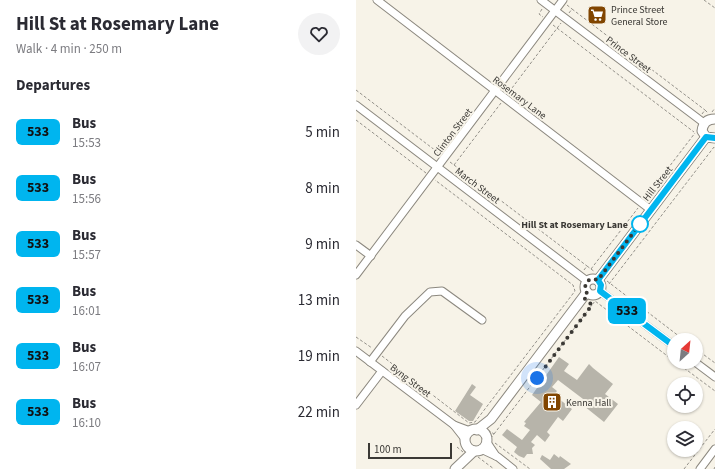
<!DOCTYPE html>
<meta charset="utf-8">
<style>
body{margin:0;font-family:"Source Sans 3",sans-serif;background:#f2f2f3;color:#2b2b33;height:100vh;display:flex;flex-direction:column;font-size:15px;white-space:nowrap}
*{box-sizing:border-box;margin:0}
p{font-size:13px;color:#7c7c81}
.icon{flex:none;width:22px;height:22px;fill:none;stroke:currentColor;stroke-width:2;stroke-linecap:round;stroke-linejoin:round}
.map{position:relative;flex:1;overflow:hidden}
.panel{display:flex;flex-direction:column;background:#fff;width:356px}
.panel>*{flex:none}
.badge{padding:0 8px;border-radius:6px;font-size:14px;line-height:26px}
.needle{width:26px;rotate:27deg}
.fabs{position:absolute;left:311px;top:333px;display:grid;gap:8px}
.fabs a{display:grid;place-items:center;width:36px;height:36px;border-radius:50%;background:#fff;box-shadow:0 1px 3px #0004;font-size:20px}
.scale{position:absolute;left:12px;bottom:10px;width:84px;box-sizing:border-box;padding-left:4px;border:2px solid #3b3935;border-top:0;font-size:11px;line-height:14px;white-space:nowrap;color:#3b3935;-webkit-text-stroke:3px #f7f3e8;paint-order:stroke}
.you{position:absolute;width:20px;height:20px;margin:-10px;border:3px solid #fff;border-radius:50%;background:#1a73e8;box-shadow:0 0 0 6px #1a73e833}
.map>.badge{position:absolute;translate:-50% -50%;box-shadow:0 0 0 2px #fff}
h2{padding:0 16px;font-size:15px;line-height:36px}
.round{display:grid;place-items:center;flex:none;width:42px;height:42px;border-radius:21px;background:#f2f2f3}
.headline{display:flex;align-items:center;justify-content:space-between;height:68px;padding:0 16px}
h1{font-size:19px;font-weight:700;line-height:30px}
ul{padding:0;list-style:none}
li{display:flex;align-items:center;gap:12px;height:56px;padding:0 16px}
li div{flex:1}
li b{display:block;font-size:15px}
li em{font-style:normal}
li .badge{min-width:44px;font-weight:700;text-align:center}
main{display:flex;flex:1;min-height:0}
.map>svg:first-child{display:block}
.building{fill:#b7b4aa}
.lines{fill:none;stroke-linecap:round;stroke-linejoin:round}
.minor-casing{stroke:#8c887f;stroke-width:9}
.major-casing{stroke:#8c887f;stroke-width:11}
.path{stroke:#95928b;stroke-width:1;stroke-dasharray:3 2;stroke-linecap:butt}
.minor{stroke:#fff;stroke-width:7}
.major{stroke:#fff;stroke-width:9}
.line-casing{stroke:#fff;stroke-width:9}
.line{stroke:#00b5ef;stroke-width:6}
.walk{stroke:#3b3935;stroke-width:4;stroke-dasharray:0 7.2}
.stop-dot{fill:#fff;stroke:#00b5ef;stroke-width:2}
.labels{text-anchor:middle;stroke-width:4;stroke-linejoin:round;paint-order:stroke}
.poi-label{font-size:10px;fill:#3b3935;stroke:#f7f3e8;text-anchor:start}
.street-label{font-size:10px;fill:#3b3935;stroke:#f7f3e8}
.stop-label{font-size:10px;font-weight:bold;fill:#3b3935;stroke:#f7f3e8;text-anchor:end}
</style>
<main>
<section class="panel">
<div class="headline"><div><h1>Hill St at Rosemary Lane</h1><p>Walk · 4 min · 250 m</p></div><a class="round"><svg class="icon" aria-label="heart" viewBox="0 0 24 24"><path d="M12 20l-8-8c-3-5 5-10 8-4 3-6 11-1 8 4z"/></svg></a></div>
<h2>Departures</h2>
<ul>
<li><span class="badge" style="background:#00b5ef;color:#111">533</span><div><b>Bus</b><p>15:53</p></div><em>5 min</em></li>
<li><span class="badge" style="background:#00b5ef;color:#111">533</span><div><b>Bus</b><p>15:56</p></div><em>8 min</em></li>
<li><span class="badge" style="background:#00b5ef;color:#111">533</span><div><b>Bus</b><p>15:57</p></div><em>9 min</em></li>
<li><span class="badge" style="background:#00b5ef;color:#111">533</span><div><b>Bus</b><p>16:01</p></div><em>13 min</em></li>
<li><span class="badge" style="background:#00b5ef;color:#111">533</span><div><b>Bus</b><p>16:07</p></div><em>19 min</em></li>
<li><span class="badge" style="background:#00b5ef;color:#111">533</span><div><b>Bus</b><p>16:10</p></div><em>22 min</em></li>
</ul>
</section>
<div class="map">
<svg width="359" height="469" viewBox="0 0 359 469">
<rect width="100%" height="100%" fill="#f7f3e8"/>
<g class="building">
<polygon points="203,357 213,364 208,371 221,380 233,364 237,368 257,384 249,394 262,404 248,422 228,406 231,402 202,380 196,387 201,391 198,395 216,409 207,421 202,417 191,432 194,435 189,442 181,435 175,442 179,445 176,448 177,454 171,454 168,458 163,456 158,452 161,447 146,435 151,429 166,440 174,430 168,426 170,423 168,422 185,402 176,395"/>
<polygon points="116,384 120,387 114,395 127,404 117,421 113,421 99,411"/>
<polygon points="198,454 203,458 204,456 215,464 208,469 195,469 184,459 186,455 194,460"/>
</g>
<g class="lines">
<g class="minor-casing">
<g id="minor">
<polyline points="21,0 295,210"/>
<polyline points="185,0 348,123"/>
<polyline points="0,105 231,281"/>
<polyline points="0,245 15,256"/>
<polyline points="0,275 207,0"/>
<polyline points="244,291 318,346"/>
<polyline points="0,351 98,425 109,439"/>
<polyline points="14,362 49,316 74,292 86,291 126,320"/>
<polyline points="339,362 359,377"/>
<polyline points="0,405 26,371"/>
<polyline points="98,425 114,431"/>
<polyline points="130,441 140,456"/>
<polyline points="125,449 142,457 157,469"/>
<polyline points="344,469 359,449"/>
</g>
</g>
<g class="major-casing">
<g id="major">
<path d="M359,119c-8,0 -12,4 -13,12l4,6 9,1"/>
<circle cx="237" cy="287" r="8"/>
<polyline points="242,280 350,137"/>
<circle cx="120" cy="440" r="11"/>
<polyline points="121,430 135,419 231,292"/>
<polyline points="99,469 118,451"/>
</g>
</g>
<g class="path">
<polyline points="348,0 359,8"/>
<polyline points="211,5 216,9"/>
<polyline points="186,9 183,14 187,17"/>
<polyline points="213,13 216,9 349,110"/>
<polyline points="197,25 338,132"/>
<polyline points="0,90 84,154"/>
<polyline points="153,92 205,23"/>
<polyline points="356,112 359,108"/>
<polyline points="346,114 349,110 352,113"/>
<polyline points="0,120 70,173"/>
<polyline points="94,162 98,165 145,103"/>
<polyline points="98,165 231,266"/>
<polyline points="290,197 339,133"/>
<polyline points="235,269 282,208"/>
<polyline points="228,270 231,266 239,272"/>
<polyline points="251,281 328,340"/>
<polyline points="253,284 358,147 359,148"/>
<polyline points="233,302 236,305 239,301 318,361"/>
<polyline points="0,337 16,348"/>
<polyline points="340,349 359,363"/>
<polyline points="26,356 113,423 119,422 219,291 217,285 79,180"/>
<polyline points="320,362 359,391"/>
<polyline points="132,430 138,434 135,438"/>
<polyline points="138,434 236,305"/>
<polyline points="139,443 174,469"/>
<polyline points="101,447 107,452"/>
<polyline points="122,457 138,469"/>
<polyline points="328,469 359,429"/>
<polyline points="358,469 359,467"/>
</g>
<use href="#minor" class="minor"/>
<use href="#major" class="major"/>
</g>
<g class="lines">
<g class="line-casing">
<polyline id="line" points="318,346 244,291 245,285 242,280 350,137 359,138"/>
</g>
<use href="#line" class="line"/>
<polyline class="walk" points="181,378 236,305 228,298 231,292 229,287 231,281 236,279 242,280 286,221 284,224"/>
</g>
<defs>
<g id="supermarket-square" transform="scale(1)"><rect x="-9" y="-9" width="18" height="18" rx="4" fill="#814500" stroke="#f7f3e8"/><path d="M-6-5.5h2.5l.6 2H6L4.5 2H-2.5L-4.4-4H-6ZM-1.5 3.2a1.3 1.3 0 1 0 .1 0ZM3 3.2a1.3 1.3 0 1 0 .1 0Z" fill="#fff"/></g>
<g id="building-square" transform="scale(1)"><rect x="-9" y="-9" width="18" height="18" rx="4" fill="#814500" stroke="#f7f3e8"/><path d="M-4-6H4V6H1V3H-1V6H-4ZM-2.5-4.3h1.7v1.8h-1.7ZM.8-4.3h1.7v1.8H.8ZM-2.5-1h1.7V.8h-1.7ZM.8-1h1.7V.8H.8Z" fill="#fff"/></g>
</defs>
<g fill-rule="evenodd">
<use href="#supermarket-square" x="241" y="15"/>
<use href="#building-square" x="196" y="402"/>
</g>
<circle class="stop-dot" cx="284" cy="224" r="8"/>
<g class="labels">
<g class="poi-label">
<text x="255" y="13">Prince Street<tspan x="255" dy="12">General Store</tspan></text>
<text x="210" y="406">Kenna Hall</text>
</g>
<g class="street-label">
<text transform="translate(273 54) rotate(37)" y="4">Prince Street</text>
<text transform="translate(164 97) rotate(37)" y="4">Rosemary Lane</text>
<text transform="translate(96 132) rotate(-53)" y="4">Clinton Street</text>
<text transform="translate(301 183) rotate(-52)" y="4">Hill Street</text>
<text transform="translate(122 185) rotate(37)" y="4">March Street</text>
<text transform="translate(55 380) rotate(37)" y="4">Byng Street</text>
</g>
<g class="stop-label">
<text x="272" y="228">Hill St at Rosemary Lane</text>
</g>
</g>
</svg>
<div class="fabs">
<a><svg class="needle" viewBox="-14 -14 28 28"><path d="M0-13l5 13h-10z" fill="#e53935"/><path d="M0 13l5-13h-10z" fill="#7c7c81"/></svg></a>
<a><svg class="icon" aria-label="locate" viewBox="0 0 24 24"><circle cx="12" cy="12" r="6"/><path d="M12 2v4M12 18v4M2 12h4M18 12h4"/></svg></a>
<a><svg class="icon" aria-label="layers" viewBox="0 0 24 24"><path d="M12 4l9 5-9 5-9-5zM3 14l9 5 9-5"/></svg></a>
</div>
<div class="scale">100 m</div>
<div class="you" style="left:181px;top:378px"></div>
<b class="badge" style="left:271px;top:311px;background:#00b5ef;color:#111">533</b>
</div>
</main>
